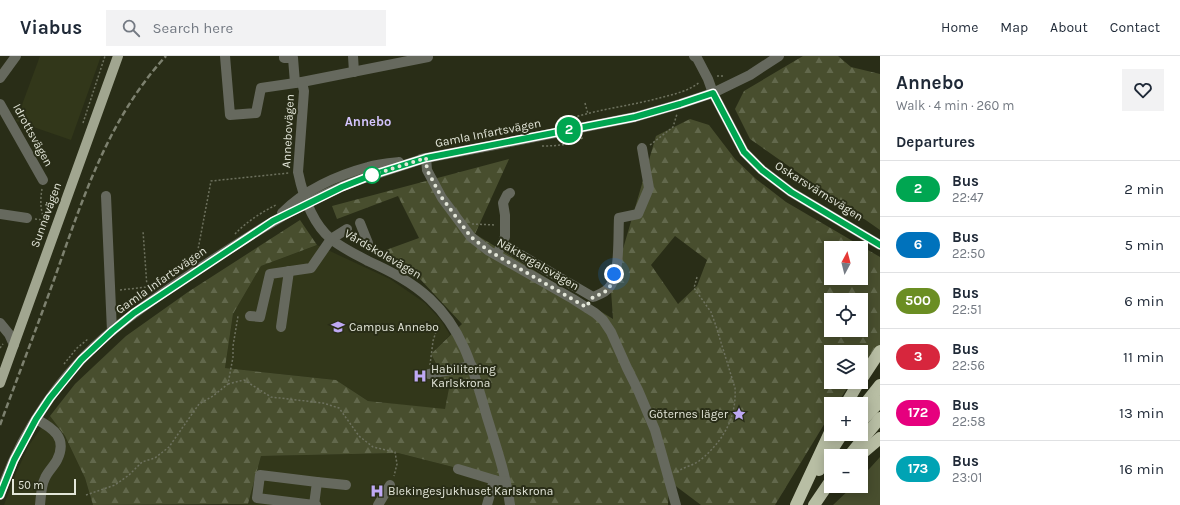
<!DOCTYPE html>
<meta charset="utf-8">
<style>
body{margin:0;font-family:Karla,sans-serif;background:#f2f2f3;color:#1f2937;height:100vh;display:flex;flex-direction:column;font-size:15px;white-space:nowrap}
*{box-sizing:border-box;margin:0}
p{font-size:13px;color:#747a83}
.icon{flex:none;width:22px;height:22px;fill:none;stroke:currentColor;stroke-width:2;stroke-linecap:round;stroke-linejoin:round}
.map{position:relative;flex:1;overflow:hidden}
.sheet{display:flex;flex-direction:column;background:#fff;width:300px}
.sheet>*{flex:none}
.badge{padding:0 8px;border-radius:13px;font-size:14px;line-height:26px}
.needle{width:26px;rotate:7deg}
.controls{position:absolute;left:824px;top:185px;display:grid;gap:8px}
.controls a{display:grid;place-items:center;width:44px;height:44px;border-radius:0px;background:#fff;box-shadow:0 2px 10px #0003;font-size:20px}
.scale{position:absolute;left:12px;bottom:10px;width:64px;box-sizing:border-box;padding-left:4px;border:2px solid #e3e6d9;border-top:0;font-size:11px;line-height:14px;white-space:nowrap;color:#e3e6d9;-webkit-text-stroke:3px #292d17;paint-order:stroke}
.you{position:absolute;width:20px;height:20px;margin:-10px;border:3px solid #fff;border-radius:50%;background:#1a73e8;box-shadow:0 0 0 6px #1a73e833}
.map>.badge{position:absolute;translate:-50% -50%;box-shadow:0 0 0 2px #fff}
h2{padding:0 16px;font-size:15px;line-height:36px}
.round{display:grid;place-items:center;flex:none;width:42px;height:42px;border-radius:0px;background:#f2f2f3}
.headline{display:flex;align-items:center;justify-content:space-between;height:68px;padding:0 16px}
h1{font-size:19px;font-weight:700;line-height:30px}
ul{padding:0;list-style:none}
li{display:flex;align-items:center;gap:12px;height:56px;padding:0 16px;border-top:1px solid #e0e1e3}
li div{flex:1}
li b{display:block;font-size:15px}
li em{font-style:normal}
li .badge{min-width:44px;font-weight:700;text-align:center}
header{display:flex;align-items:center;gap:24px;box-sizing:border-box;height:56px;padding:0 20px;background:#fff;border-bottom:1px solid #e0e1e3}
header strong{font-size:19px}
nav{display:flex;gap:22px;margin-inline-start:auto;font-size:14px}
.search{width:280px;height:36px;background:#f2f2f3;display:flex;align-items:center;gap:10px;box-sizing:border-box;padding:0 14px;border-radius:0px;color:#747a83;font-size:15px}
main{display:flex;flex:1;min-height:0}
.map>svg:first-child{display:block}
.built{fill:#32371a}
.forest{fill:url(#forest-firs);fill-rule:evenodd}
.park{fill:#484e2e}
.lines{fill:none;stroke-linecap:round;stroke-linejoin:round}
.path{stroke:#6e725f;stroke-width:1.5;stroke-dasharray:2 2;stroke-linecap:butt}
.minor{stroke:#66695e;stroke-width:10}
.major{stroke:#a1a690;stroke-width:10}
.highway{stroke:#b8bea4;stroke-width:12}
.rail{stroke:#7d816f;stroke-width:2.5;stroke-dasharray:6 3;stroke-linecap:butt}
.line-casing{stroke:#fff;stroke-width:9}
.line{stroke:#00a651;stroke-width:6}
.walk{stroke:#e3e6d9;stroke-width:4;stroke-dasharray:0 7.2}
.stop-dot{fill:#fff;stroke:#00a651;stroke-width:2}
.labels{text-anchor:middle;stroke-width:4;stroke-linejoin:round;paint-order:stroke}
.street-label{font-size:12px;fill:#e3e6d9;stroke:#292d17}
.poi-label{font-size:12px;fill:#e3e6d9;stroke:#292d17;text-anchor:start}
.neighbourhood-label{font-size:13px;font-weight:bold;fill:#d4c4fe;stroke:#292d17}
</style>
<header>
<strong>Viabus</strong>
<div class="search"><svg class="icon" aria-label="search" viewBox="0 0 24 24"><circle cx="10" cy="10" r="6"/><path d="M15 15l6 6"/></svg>Search here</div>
<nav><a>Home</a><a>Map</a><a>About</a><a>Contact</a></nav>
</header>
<main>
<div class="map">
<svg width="880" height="449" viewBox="0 0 880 449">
<defs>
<pattern id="forest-firs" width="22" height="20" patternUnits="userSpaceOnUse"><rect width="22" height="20" fill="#484e2e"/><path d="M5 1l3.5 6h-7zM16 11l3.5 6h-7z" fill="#62684c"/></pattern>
</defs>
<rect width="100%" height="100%" fill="#292d17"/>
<g class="built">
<polygon points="40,0 101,0 71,84 16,65"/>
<polygon points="317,189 390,223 425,247 440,263 450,279 431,298 449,332 445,354 368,345 336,324 225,312 233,258 261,210"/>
<polygon points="50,360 65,380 85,422 93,449 4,449 16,417 29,389"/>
<polygon points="398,397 496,422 509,449 221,449 248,448 261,400"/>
</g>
<g class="forest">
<polygon points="803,0 838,0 851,11 880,18 880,174 750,83 735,53 744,35"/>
<path d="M690,63l19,6 26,34 21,20 30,23 94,55v94l-19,22v-21h-30v30h21l-6,8 -9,14h-6v9l-56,92h-74l-32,-24 -1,24h-159l-13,-27 -98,-25 -137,3 -13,48 -155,1 -8,-27 -20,-42 -15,-20 25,-32 51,-48 62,-44 112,-72 17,25 -56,21 -28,48 -8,54 111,12 32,21 77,8 4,-21 -18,-34 31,-30 -41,-44 -46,-26 44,-16 -21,-42 -61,23 -5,-13 177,-47 -34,75 138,85 -2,-29 45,-154zM675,180l32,24 -10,26 -19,18 -27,-39zM831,192h30v30h-30zM831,244h30v30h-30z"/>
</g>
<polygon class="park" points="880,401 880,449 833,449 853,430 861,430 861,422"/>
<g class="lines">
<g class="path">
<polyline points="717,20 725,20"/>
<polyline points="585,47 588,58"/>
<path d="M566,64c31,-11 65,-14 97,-23 13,-3 27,-7 37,-15"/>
<polyline points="83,67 105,0"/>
<polyline points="650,89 673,71 677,58"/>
<path d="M542,90c16,0 28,-1 42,-9"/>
<path d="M42,133c-2,11 -2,25 5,35"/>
<polyline points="35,163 44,164"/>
<polyline points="472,168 496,169"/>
<path d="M235,178c11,-12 27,-22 41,-29"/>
<polyline points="196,204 211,125 289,117"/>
<polyline points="120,234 147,231 143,175"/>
<polyline points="0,292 3,288"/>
<polyline points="64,308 77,292 88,283"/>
<polyline points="430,309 433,285 439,266"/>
<polyline points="228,328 244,324 271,341 323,347 339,352 359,380 373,391 395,396 397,408 394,420"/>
<path d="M677,416c6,-5 15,-6 22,-11 23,-18 38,-43 36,-73l-19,-62 -5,-14 -17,-24 3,-11"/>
<polyline points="86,439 115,429 129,419 142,406 155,402 169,391 199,348 213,340 228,328 233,301 233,290 238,260"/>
</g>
<g class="minor">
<polyline points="225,0 230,59 256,57 261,32 302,26 428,1"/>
<polyline points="284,0 284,2 293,2 295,27"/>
<polyline points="353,0 354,16"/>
<polyline points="694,0 697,2 708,23 713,37 744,96 762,114 791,136 880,189"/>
<polyline points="0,22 16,0"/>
<path d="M302,26l2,9 -6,81c5,24 14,51 33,67 11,9 24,15 37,22 22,10 44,21 62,38 35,33 44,74 57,118 9,29 19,58 23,88"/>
<polyline points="0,48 43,124"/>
<polyline points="426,102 427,114 442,142 471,181 489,195 573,243 595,257 603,264 611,276 627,312 638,334 655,374 676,449"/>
<polyline points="421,103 505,87 635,61 680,48 713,37 750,19 779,0"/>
<polyline points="106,140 112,275"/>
<path d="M282,157c22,-23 56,-38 86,-46 10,-3 21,-4 31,-5"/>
<polyline points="0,158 27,162"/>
<polyline points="360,167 368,187"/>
<path d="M502,188l91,53c7,-3 14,-5 18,-12 9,-14 7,-50 8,-67l19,-4 11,-26 -7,-40"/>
<polyline points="499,194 505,181 505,159 503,147 507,139 510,137"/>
<polyline points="250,260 260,261 270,218 311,212 331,183 347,173"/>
<polyline points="0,267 9,278 14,289"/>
<polyline points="281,271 289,215"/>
<polyline points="429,318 472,310"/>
<path d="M36,363c17,9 32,19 21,41 -3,6 -9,11 -12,18 -4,8 -4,18 -5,27"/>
<polyline points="458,413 501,426 505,425"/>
<polyline points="317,426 346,429"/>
<path d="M0,439c20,-62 63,-124 113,-165 27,-22 55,-41 84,-60 47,-31 94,-62 146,-84 27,-11 55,-19 83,-28"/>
<polyline points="314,449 317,426 260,419 257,442 314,449 316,449"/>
<polyline points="378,449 390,429"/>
<polyline points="487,449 494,424"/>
</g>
<polyline class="major" points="0,327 118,0"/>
<g class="highway">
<polyline points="861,324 880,295"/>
<polyline points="846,348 859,326"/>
<polyline points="861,353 880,329"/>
<polyline points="861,366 880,345"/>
<polyline points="849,400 880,362"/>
<polyline points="859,400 880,382"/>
<polyline points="819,414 842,378"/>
<polyline points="796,449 831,374"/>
<polyline points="814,449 831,424"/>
</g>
<path class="rail" d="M0,369c18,-49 37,-98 55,-148 28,-79 53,-158 111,-221"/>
</g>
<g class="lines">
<g class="line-casing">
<polyline id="line" points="0,439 14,404 36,363 50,342 81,304 112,275 134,257 273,165 342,131 372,119 426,102 635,61 680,48 713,37 744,96 762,114 791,136 880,189"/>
</g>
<use href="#line" class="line"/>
<polyline class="walk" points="372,119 426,102 427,114 442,142 471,181 489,195 586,251 593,241 604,237 611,229 614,218"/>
</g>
<defs>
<g id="university-bare" transform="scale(1.08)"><path d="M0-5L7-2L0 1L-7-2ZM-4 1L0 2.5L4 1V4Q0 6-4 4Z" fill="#bfa9f4" stroke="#292d17" stroke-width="2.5" paint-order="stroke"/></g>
<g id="hospital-bare" transform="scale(1.08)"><path d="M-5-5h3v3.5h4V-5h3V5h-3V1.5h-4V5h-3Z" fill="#bfa9f4" stroke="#292d17" stroke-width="2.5" paint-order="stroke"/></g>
<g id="sight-bare" transform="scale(1.08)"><path d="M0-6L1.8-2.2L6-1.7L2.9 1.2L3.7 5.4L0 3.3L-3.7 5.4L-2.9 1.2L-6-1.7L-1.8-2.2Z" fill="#bfa9f4" stroke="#292d17" stroke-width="2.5" paint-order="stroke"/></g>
</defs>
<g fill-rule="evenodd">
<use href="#university-bare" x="338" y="271"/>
<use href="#hospital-bare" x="420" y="320"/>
<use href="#sight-bare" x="739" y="358"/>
<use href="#hospital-bare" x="377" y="435"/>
</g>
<circle class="stop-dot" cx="372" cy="119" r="8"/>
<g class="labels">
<g class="street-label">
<text transform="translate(288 75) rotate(-87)" y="4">Annebovägen</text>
<text transform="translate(488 77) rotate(-11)" y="4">Gamla Infartsvägen</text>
<text transform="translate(33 79) rotate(61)" y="4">Idrottsvägen</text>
<text transform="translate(819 135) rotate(32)" y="4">Oskarsvärnsvägen</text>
<text transform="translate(46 159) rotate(-70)" y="4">Sunnavägen</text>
<text transform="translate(383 198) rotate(30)" y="4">Vårdskolevägen</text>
<text transform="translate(538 208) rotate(30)" y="4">Näktergalsvägen</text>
<text transform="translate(161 224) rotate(-35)" y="4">Gamla Infartsvägen</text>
</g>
<g class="poi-label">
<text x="349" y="275">Campus Annebo</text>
<text x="431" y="317">Habilitering<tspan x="431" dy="14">Karlskrona</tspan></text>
<text x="728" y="362" text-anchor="end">Göternes läger</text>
<text x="388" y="439">Blekingesjukhuset Karlskrona</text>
</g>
<g class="neighbourhood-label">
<text x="368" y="70">Annebo</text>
</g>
</g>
</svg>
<div class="controls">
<a><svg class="needle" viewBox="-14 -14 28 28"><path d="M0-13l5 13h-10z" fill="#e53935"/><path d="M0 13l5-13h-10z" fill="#747a83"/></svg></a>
<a><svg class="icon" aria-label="locate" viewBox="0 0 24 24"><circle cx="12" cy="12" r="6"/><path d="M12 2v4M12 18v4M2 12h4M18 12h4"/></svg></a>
<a><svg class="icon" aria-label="layers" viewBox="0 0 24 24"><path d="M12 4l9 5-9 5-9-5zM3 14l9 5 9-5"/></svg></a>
<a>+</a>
<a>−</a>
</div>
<div class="scale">50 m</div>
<div class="you" style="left:614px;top:218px"></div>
<b class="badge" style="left:569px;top:74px;background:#00a651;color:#fff">2</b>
</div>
<section class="sheet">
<div class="headline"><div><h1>Annebo</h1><p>Walk · 4 min · 260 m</p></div><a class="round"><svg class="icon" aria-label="heart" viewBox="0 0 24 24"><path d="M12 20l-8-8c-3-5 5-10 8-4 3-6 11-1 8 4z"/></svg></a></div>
<h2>Departures</h2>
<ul>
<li><span class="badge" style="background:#00a651;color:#fff">2</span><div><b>Bus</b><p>22:47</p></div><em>2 min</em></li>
<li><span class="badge" style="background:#0072bc;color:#fff">6</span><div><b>Bus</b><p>22:50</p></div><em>5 min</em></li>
<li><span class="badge" style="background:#6b8e23;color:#fff">500</span><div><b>Bus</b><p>22:51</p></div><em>6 min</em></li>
<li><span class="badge" style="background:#d7263d;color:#fff">3</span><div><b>Bus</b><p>22:56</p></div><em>11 min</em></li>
<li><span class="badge" style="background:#e6007e;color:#fff">172</span><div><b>Bus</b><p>22:58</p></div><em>13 min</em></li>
<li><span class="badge" style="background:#00a3b4;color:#fff">173</span><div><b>Bus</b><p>23:01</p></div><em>16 min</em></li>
</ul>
</section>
</main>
